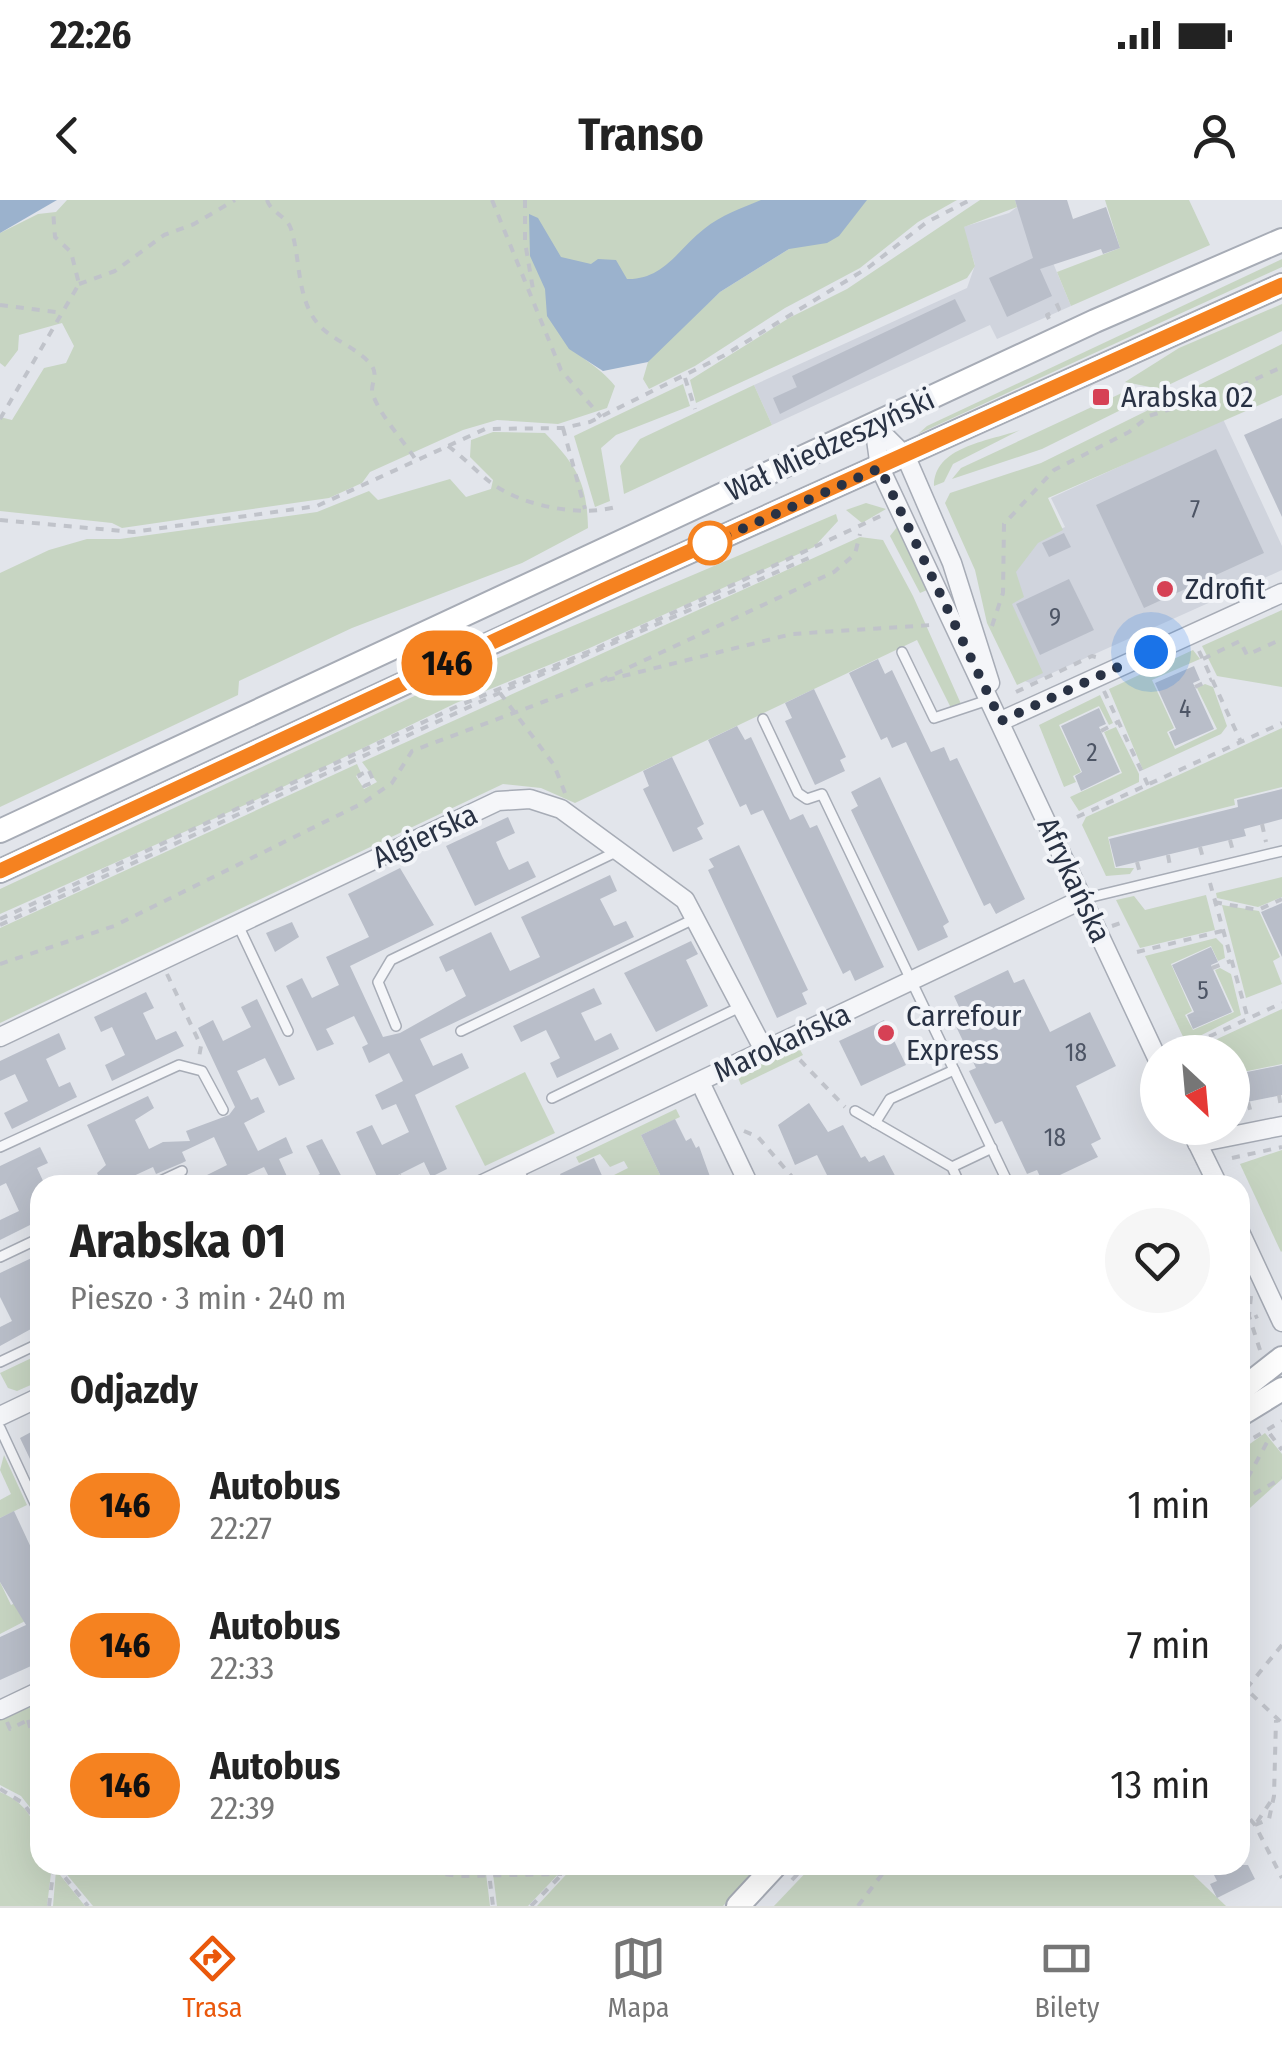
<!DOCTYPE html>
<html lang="pl">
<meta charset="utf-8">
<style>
body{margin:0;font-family:"Fira Sans Condensed",sans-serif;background:#f6f6f6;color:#222;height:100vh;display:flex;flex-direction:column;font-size:38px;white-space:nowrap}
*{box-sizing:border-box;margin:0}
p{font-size:32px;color:#767676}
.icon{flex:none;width:55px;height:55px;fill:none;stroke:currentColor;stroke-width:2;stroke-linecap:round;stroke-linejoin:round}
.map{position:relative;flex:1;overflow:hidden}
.details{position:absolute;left:30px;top:975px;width:1220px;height:700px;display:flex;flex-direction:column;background:#fff;border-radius:30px;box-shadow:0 10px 40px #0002}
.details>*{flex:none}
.badge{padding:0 20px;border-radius:32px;font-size:35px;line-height:65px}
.needle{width:65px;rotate:154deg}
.fabs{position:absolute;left:1140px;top:835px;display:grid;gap:20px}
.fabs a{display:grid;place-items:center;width:110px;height:110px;border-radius:50%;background:#fff;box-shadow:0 10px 40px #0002;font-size:50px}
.you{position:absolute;width:50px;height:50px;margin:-25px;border:8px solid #fff;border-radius:50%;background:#1a73e8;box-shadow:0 0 0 15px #1a73e833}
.map>.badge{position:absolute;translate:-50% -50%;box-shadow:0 0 0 5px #fff}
h2{padding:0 40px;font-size:38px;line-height:90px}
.round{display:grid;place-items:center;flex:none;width:105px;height:105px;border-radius:52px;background:#f6f6f6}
.head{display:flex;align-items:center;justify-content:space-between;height:170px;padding:0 40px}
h1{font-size:48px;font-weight:700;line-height:75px}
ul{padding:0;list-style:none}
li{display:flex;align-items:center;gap:30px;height:140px;padding:0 40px}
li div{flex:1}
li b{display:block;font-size:38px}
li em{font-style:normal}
li .badge{min-width:110px;font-weight:700;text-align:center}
.status{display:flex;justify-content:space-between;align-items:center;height:70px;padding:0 50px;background:#fff;direction:ltr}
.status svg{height:28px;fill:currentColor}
header{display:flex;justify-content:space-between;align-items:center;height:130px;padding:0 40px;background:#fff;font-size:45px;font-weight:700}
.menu{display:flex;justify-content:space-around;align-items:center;height:140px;border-top:2px solid #e0e0e0;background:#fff;font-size:28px;color:#767676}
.menu a{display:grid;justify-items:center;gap:5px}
.menu .active{color:#ea580c}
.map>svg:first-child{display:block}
.built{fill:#d0d4dd}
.green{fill:#c7d5c2}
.water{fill:#9bb2cd}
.building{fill:#b9bec9}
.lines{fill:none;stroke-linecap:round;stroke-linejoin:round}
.lane-casing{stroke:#a7acb6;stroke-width:12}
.street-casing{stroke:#a7acb6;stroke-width:21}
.secondary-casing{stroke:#a7acb6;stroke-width:26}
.path{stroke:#c0c3ca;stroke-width:4;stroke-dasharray:8 8;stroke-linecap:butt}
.lane{stroke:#f5f6f9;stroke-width:9}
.street{stroke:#f5f6f9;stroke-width:18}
.secondary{stroke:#fff;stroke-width:22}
.line-casing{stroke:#fff;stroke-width:22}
.line{stroke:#f58220;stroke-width:15}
.walk{stroke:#293244;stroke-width:10;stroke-dasharray:0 18}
.poi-dot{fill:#d64155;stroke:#f2f4f8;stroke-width:4}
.stop-dot{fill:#fff;stroke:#f58220;stroke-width:5}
.labels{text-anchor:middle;stroke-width:8;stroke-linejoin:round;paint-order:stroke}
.number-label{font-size:25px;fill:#4d5565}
.poi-label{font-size:30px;fill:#293244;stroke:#f2f4f8;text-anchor:start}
.street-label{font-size:30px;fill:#293244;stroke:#f2f4f8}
</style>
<div class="status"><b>22:26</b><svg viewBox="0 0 49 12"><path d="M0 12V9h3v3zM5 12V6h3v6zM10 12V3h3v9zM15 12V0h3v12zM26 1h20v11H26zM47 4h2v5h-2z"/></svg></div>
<header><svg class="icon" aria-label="back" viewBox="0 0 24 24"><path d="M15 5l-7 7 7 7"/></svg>Transo<svg class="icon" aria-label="person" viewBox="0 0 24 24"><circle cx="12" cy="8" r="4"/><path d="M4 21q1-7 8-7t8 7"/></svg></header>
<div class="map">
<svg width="1282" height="1706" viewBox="0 0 1282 1706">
<rect width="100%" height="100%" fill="#e2e5eb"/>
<g class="built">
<polygon points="1015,0 1051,58 1071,106 997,139 990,125 772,225 754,185 967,88 975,65 963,27 1009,13 1017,7"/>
<polygon points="1223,219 1282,346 1282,370 1030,483 1014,477 985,364 1065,327 1051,298"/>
</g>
<g class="green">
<path d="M67,0h890l-39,22 -58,46 -75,40 -90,58 -46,23 -6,-10 5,-17 16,-18 56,-52 69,-43 -230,83c15,25 39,32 56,54l-8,22 -49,16 -61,-4 -34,10 -93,42 -8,11 -33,15 -207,30 -10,-5 -112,-12v-94l12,3 32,-52 22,-5 8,-17 -12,-23 -43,12 -1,15 -13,17 -5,-4v-130l38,-19 18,-2z"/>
<polygon points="980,0 1015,0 1017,7 964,27 975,66 967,78 696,203 690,180 789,118 847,89"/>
<polygon points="1105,0 1189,0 1210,45 1071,106 1057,72 1120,48"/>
<polygon points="1282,59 1282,67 918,234 927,226"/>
<polygon points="1282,104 1282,131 1160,189 1125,182 1179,148"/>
<polygon points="1282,144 1282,195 1048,298 1063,330 1038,343 1016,372 1024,397 1012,404 1043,473 1017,485 987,423 975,370 945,303 950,293 1041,263"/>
<polygon points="683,184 690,206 616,235 601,248 610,301 595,307 574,236"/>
<polygon points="754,185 772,225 624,294 620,266 640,239"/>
<polygon points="1124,192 1147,197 1042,249 952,279 961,268"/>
<path d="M1020,230l-67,34 -9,18 -10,4c0,-40 56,-45 86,-56z"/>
<path d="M493,232l52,1c31,32 42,49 43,95l-66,35 -170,65 -113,53 -1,14 -238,112v-234l49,-23 38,-11h33l197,-27 52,-21 9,9 72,-21 16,18 25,-8 2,-9 -23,-23 1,-17z"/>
<polygon points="866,303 886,309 862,323 846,310"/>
<polygon points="836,314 838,321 814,347 583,451 456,503 258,599 0,714 0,689 481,465"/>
<polygon points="898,326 927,390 920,393 890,336"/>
<polygon points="860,337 883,340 913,396 961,504 951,508 917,440 575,603 541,588 503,584 0,823 0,728 357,564 361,573 356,576 364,589 377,582 362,562"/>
<polygon points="1282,410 1282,487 1217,476 1202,446"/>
<polygon points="1193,450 1200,459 1152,480 1174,528 1167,532 1175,549 1217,529 1197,488 1205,484 1213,487 1227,526 1221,534 1143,570 1109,489"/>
<polygon points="1100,495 1113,523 1109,525 1099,506 1059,525 1081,572 1073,576 1076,582 1064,587 1039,525"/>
<polygon points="1116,527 1139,574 1139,582 1079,611 1070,597 1122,573 1104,532"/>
<polygon points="1282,528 1282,587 1234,599 1235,605 1108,637 1115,668 1134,668 1130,674 1106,676 1082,625 1086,617"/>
<polygon points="1282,677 1282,697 1258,707 1217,698 1216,693"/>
<polygon points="1206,695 1215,730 1140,748 1116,700 1134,696 1145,710"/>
<polygon points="1222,705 1259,711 1280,757 1273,761 1282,784 1246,798"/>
<polygon points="1216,738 1223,745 1225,758 1218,761 1211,746 1171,764 1192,811 1185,815 1193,830 1234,812 1215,770 1220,768 1231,774 1241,815 1186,843 1145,756"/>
<polygon points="1282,809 1282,864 1233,874 1232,852 1189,852"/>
<polygon points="798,846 803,855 741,885 737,875"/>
<polygon points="525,872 555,933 485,966 455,906"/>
<polygon points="676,909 680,917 641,935 665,985 609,985 606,979 628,968 624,961 610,967 600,954 579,963 576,957"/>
<polygon points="1282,950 1282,1051 1281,1052 1240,964"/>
<polygon points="40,1154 40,1181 17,1191 8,1188 0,1173"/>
<polygon points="1265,1233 1282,1254 1282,1279 1240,1317 1240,1251"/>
<polygon points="4,1255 27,1305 0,1318 0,1300 11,1294 0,1270"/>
<polygon points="0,1382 11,1405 40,1391 27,1420 0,1434"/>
<polygon points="40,1500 40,1620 21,1596 0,1585 0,1519"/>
<path d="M0,1592c34,14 40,40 40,73h12l-5,41h-47z"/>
<polygon points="59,1665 485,1665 490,1706 93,1706"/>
<polygon points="492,1665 567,1665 528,1706 497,1706"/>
<polygon points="575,1665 762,1665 723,1706 537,1706"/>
<polygon points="813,1665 1183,1665 1226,1706 774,1706"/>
<polygon points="56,1670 85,1706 53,1706"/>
</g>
<g class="water">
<polygon points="0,0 57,0 0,33"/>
<path d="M761,0h106l-28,36 -12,7 -38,6 -69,43 -72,70 -45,9 -34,-22 -22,-33 -2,-27 -15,-33 -1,-42 9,4 23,39 30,7 7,-5 18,1 11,19c37,1 52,-31 77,-50 17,-14 38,-21 57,-29z"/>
</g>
<g class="building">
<polygon points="1015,0 1067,0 1073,19 1106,7 1120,48 1103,54 1101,49 1040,69 1052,96 1007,117 989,78 1033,58"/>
<polygon points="955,99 966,121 780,214 773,198 797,187 802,199 792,176"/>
<polygon points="1282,218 1282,317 1244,235"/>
<polygon points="1216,249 1264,353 1144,408 1096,305"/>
<polygon points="1064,333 1071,347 1049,357 1042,343"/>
<polygon points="1069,379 1094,430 1040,455 1016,404"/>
<polygon points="878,459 885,474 892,470 931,552 944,547 950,561 957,558 1025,699 996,714 990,703 984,706 906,542 892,548 887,537 881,540 849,473"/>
<polygon points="1194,466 1200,480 1193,483 1214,529 1175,546 1169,532 1176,529 1155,483"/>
<polygon points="814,489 846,557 840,560 845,571 815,585 785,521 792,518 785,503"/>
<polygon points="1099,508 1106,524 1099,527 1120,572 1081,591 1075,576 1082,572 1061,526"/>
<polygon points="737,526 745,540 751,537 790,620 803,614 810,628 817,625 884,767 855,781 850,770 843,774 763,610 751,615 746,604 740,607 708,540"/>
<polygon points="672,557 704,624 697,628 703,639 673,652 643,589 649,586 643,571"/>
<polygon points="880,577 949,722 943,726 948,737 918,751 851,610 858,606 851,592"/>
<polygon points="1282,589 1282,619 1244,629 1246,636 1116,667 1109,639 1238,607 1237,600"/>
<polygon points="508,617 515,633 496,642 502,656 509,670 528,661 536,677 475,706 446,646"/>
<polygon points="739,645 808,790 802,793 807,804 777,818 708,670 714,667 709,659"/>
<polygon points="400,668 434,725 350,766 383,837 400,833 466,796 453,769 446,772 439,757 491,732 510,771 540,757 521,717 610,675 617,691 600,699 614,726 626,721 634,737 420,839 433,866 462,853 469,868 415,895 447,969 431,977 424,962 396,976 401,985 381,985 356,932 372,925 382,945 409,932 396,904 382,910 375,895 403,881 389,853 369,863 362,847 368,844 354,816 326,829 334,844 317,851 286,786 302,778 312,798 339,785 326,757 369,737 348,694"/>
<polygon points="1282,703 1282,757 1261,712"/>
<polygon points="292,722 299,737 275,752 266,733"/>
<polygon points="691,741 698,754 686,760 708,806 656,832 624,773"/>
<polygon points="1211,747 1218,762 1211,765 1232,812 1193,829 1187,815 1194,812 1172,765"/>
<polygon points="1008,770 1014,783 1024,779 1050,832 1090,812 1116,866 1076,886 1101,939 1091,944 1098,957 1043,983 1037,970 1027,974 1002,921 995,924 969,871 976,868 950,814 960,809 954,796"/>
<polygon points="594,788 602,804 581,813 595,841 611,833 619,849 557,878 550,863 560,858 546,830 521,842 513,826"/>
<polygon points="146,792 154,808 143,813 156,840 176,831 184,846 112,881 105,865 125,855 112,827 101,832 94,817"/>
<polygon points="257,799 295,879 279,886 265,858 237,871 251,900 258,897 265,912 244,923 258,951 286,937 293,953 279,959 291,985 273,985 264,967 225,985 212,985 207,975 227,965 214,937 182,952 186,961 182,963 156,974 153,967 114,985 103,985 97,973 106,965 87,925 148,896 154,908 135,920 149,949 163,942 190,941 186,931 229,915 235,907 198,828 213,820 223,841 251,827 241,807"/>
<polygon points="884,820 906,865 861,886 839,841"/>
<polygon points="59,833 66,849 46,859 59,887 70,882 77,897 12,929 4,913 28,901 15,874 0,881 0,861"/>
<polygon points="1282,865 1282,895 1232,905 1232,875"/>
<polygon points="809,903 828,932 843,925 861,958 865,956 869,962 884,955 900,985 832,985 817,955 795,965 778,925"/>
<polygon points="675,919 686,941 691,938 696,948 699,946 713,985 665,985 641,935"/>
<polygon points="322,939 346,985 298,985 320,974 306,946"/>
<polygon points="40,947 48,963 37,968 45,985 40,985 40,1020 0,1040 0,1020 19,1011 6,983 0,986 0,966"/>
<polygon points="594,958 604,980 593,985 565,985 560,974"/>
<polygon points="40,1054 40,1124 0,1146 0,1127 12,1121 0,1097 0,1073"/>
<polygon points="33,1231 36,1237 40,1235 40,1280 20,1238"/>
<polygon points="14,1311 40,1367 40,1462 0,1480 0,1437 26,1425 0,1382 0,1318"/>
<polygon points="1209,1665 1248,1665 1255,1679 1217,1698 1210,1684 1217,1681"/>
</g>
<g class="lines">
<g class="lane-casing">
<g id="lane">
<polyline points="902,452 934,518 988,500"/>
<polyline points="763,519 798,593 807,599 822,594 1009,985"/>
<polyline points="1083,699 1282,651"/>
<polyline points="238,725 288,831"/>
<polyline points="396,826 378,782 391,760 618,651"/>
<polyline points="461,831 696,718"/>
<polyline points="552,898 740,807"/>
<polyline points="855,911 952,967 960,985"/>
<polyline points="875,923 890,899 954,870"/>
<polyline points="0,947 179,865 202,871 223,910"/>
<polyline points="952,967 992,948"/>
<polyline points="518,968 526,985"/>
<polyline points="152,985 182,971"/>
<polyline points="0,1057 40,1038"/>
<polyline points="0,1162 40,1143"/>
<polyline points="0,1228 40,1314"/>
</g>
</g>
<g class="street-casing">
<g id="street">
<polyline points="874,225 880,268 1158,860"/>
<polyline points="874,225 906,257 952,363 990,483"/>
<polyline points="1001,521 1282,393"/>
<polyline points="0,837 498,601 530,599 561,609 685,700 764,850"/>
<polyline points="700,882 749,985"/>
<polyline points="1190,928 1218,985"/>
<polyline points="1197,943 1282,926"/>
<polyline points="481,985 1083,699"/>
<polyline points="1240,1032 1282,1122"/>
<polyline points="0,1216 40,1197"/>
<polyline points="0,1510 40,1491"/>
</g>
</g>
<g class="secondary-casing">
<g id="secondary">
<polyline points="0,631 1095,121 1282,40"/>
<polyline points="0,671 629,379 1282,85"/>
<polyline points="1240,1191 1282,1158"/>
<polyline points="1240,1215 1282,1189"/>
<polyline points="738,1706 776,1665"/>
</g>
</g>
<g class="path">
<path d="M267,0c4,13 20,16 24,29 10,31 5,68 27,95 13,16 41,24 54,42 7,11 -3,19 1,29 8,22 30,45 43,65"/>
<polyline points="492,0 561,170 601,217"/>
<polyline points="525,0 525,42 534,95"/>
<polyline points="79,84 115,71 164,35 194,24 235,0"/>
<polyline points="0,105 63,113"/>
<polyline points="1049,119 1047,115 1059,109 1054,98"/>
<polyline points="685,178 695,209"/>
<polyline points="1124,187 1158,196"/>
<polyline points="0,219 79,84 71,52 55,37 53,10"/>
<polyline points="563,228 585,309"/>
<path d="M448,246c15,11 28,25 42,36 31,24 92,36 129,24"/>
<polyline points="0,320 133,332 317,306 485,229 563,228 590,222 723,156 869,67 927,22 970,0"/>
<polyline points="992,426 1003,393 1004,324 1054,270 1129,232 1149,216 1236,188 1282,167"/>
<polyline points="1199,451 1241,542"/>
<polyline points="1203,459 1240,441 1247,455 1282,439"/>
<polyline points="607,480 792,434 931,425"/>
<polyline points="1195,487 1212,479"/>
<polyline points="1104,491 1148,585"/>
<polyline points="1016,492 1092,456 1100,458"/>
<polyline points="500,493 554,565 565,593"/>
<polyline points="1101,531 1118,522"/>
<polygon points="369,571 374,582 364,586 359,575"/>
<polyline points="1077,617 1282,523"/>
<polyline points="1262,624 1266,642"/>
<polyline points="1230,640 1233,651"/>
<polyline points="1200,647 1203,658"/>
<polyline points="1168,655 1170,666"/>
<polyline points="1137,662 1140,673"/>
<polyline points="1210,683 1248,819"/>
<polyline points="1214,702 1258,710 1282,699"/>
<polyline points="0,719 458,506 595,449 885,314"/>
<polyline points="0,725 497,494 811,357"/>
<polyline points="1112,726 1123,722"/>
<polyline points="1137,752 1222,731"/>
<polyline points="0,764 114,726 363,603 392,583 412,551 602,480 834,372 855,354 860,334"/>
<polyline points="1212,768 1231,761"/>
<polyline points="167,774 201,846 199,857"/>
<polyline points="1180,850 1282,803"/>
<polyline points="800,860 845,907"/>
<polyline points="1279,895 1281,907"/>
<polyline points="1248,902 1251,913"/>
<polyline points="744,931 758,937 799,985"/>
<polyline points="1232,958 1282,947"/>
<polyline points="399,975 404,985"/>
<polyline points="237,977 240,985"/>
<polyline points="1251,1096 1249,1116 1260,1150"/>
<polyline points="1240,1124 1258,1116"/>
<polyline points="1270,1234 1282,1250"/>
<polyline points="1240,1246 1282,1221"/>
<polyline points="1240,1292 1271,1235"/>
<polyline points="1240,1302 1282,1278"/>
<polyline points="1282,1445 1246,1489 1282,1523"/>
<polyline points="28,1520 32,1534 40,1530"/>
<polyline points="7,1522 10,1529 40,1514"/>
<polyline points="0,1589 23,1603 40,1626"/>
<polyline points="1240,1607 1255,1625 1282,1678"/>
<polyline points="1257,1622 1271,1601"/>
<polyline points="1255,1625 1269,1619 1274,1596 1276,1520"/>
<polyline points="55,1665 88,1706"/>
<polyline points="366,1665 460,1676 562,1674"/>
<polyline points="488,1665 493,1706"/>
<polyline points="792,1680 806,1665"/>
<polyline points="49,1706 54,1665"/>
<polyline points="531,1706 571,1665"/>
<polyline points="858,1706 889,1665"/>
</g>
<use href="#lane" class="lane"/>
<use href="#street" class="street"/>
<use href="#secondary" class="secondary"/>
</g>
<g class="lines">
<g class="line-casing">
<polyline id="line" points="0,671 604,390 1282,85"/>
</g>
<use href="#line" class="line"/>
<polyline class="walk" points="710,343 880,268 1001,521 1151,452"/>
</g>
<g class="poi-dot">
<rect x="1091" y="187" width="20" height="20" rx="5"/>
<circle cx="1165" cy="389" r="10"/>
<circle cx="886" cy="833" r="10"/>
</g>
<circle class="stop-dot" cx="710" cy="343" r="20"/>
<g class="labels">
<g class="number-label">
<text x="1195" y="318">7</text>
<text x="1055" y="426">9</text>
<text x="1185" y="517">4</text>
<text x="1092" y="561">2</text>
<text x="1203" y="799">5</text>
<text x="1076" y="861">18</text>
<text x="1055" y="946">18</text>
</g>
<g class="poi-label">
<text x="1121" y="207">Arabska 02</text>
<text x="1185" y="399">Zdrofit</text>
<text x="906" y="826">Carrefour<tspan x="906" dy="34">Express</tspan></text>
</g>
<g class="street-label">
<text transform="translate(830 245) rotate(-25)" y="10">Wał Miedzeszyński</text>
<text transform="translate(425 636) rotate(-25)" y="10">Algierska</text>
<text transform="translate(1074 680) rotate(65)" y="10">Afrykańska</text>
<text transform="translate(782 843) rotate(-25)" y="10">Marokańska</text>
</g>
</g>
</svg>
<div class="fabs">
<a><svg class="needle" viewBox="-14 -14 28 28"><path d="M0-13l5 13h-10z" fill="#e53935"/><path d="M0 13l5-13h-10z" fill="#767676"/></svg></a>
</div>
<div class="you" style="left:1151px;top:452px"></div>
<b class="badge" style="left:447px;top:463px;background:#f58220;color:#111">146</b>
<section class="details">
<div class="head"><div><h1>Arabska 01</h1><p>Pieszo · 3 min · 240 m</p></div><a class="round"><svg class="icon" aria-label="heart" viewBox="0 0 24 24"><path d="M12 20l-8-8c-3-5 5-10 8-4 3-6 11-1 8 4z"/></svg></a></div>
<h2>Odjazdy</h2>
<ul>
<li><span class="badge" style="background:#f58220;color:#111">146</span><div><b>Autobus</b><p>22:27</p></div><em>1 min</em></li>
<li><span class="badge" style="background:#f58220;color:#111">146</span><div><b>Autobus</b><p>22:33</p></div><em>7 min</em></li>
<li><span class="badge" style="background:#f58220;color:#111">146</span><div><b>Autobus</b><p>22:39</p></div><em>13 min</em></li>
</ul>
</section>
</div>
<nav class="menu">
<a class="active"><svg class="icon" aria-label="directions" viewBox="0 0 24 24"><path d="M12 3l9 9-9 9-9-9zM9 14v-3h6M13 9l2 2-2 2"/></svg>Trasa</a>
<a><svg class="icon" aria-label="map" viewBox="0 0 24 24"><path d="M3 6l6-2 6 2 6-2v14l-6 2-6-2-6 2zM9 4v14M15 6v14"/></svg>Mapa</a>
<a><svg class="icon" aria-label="tickets" viewBox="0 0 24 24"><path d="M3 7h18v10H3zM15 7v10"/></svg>Bilety</a>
</nav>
